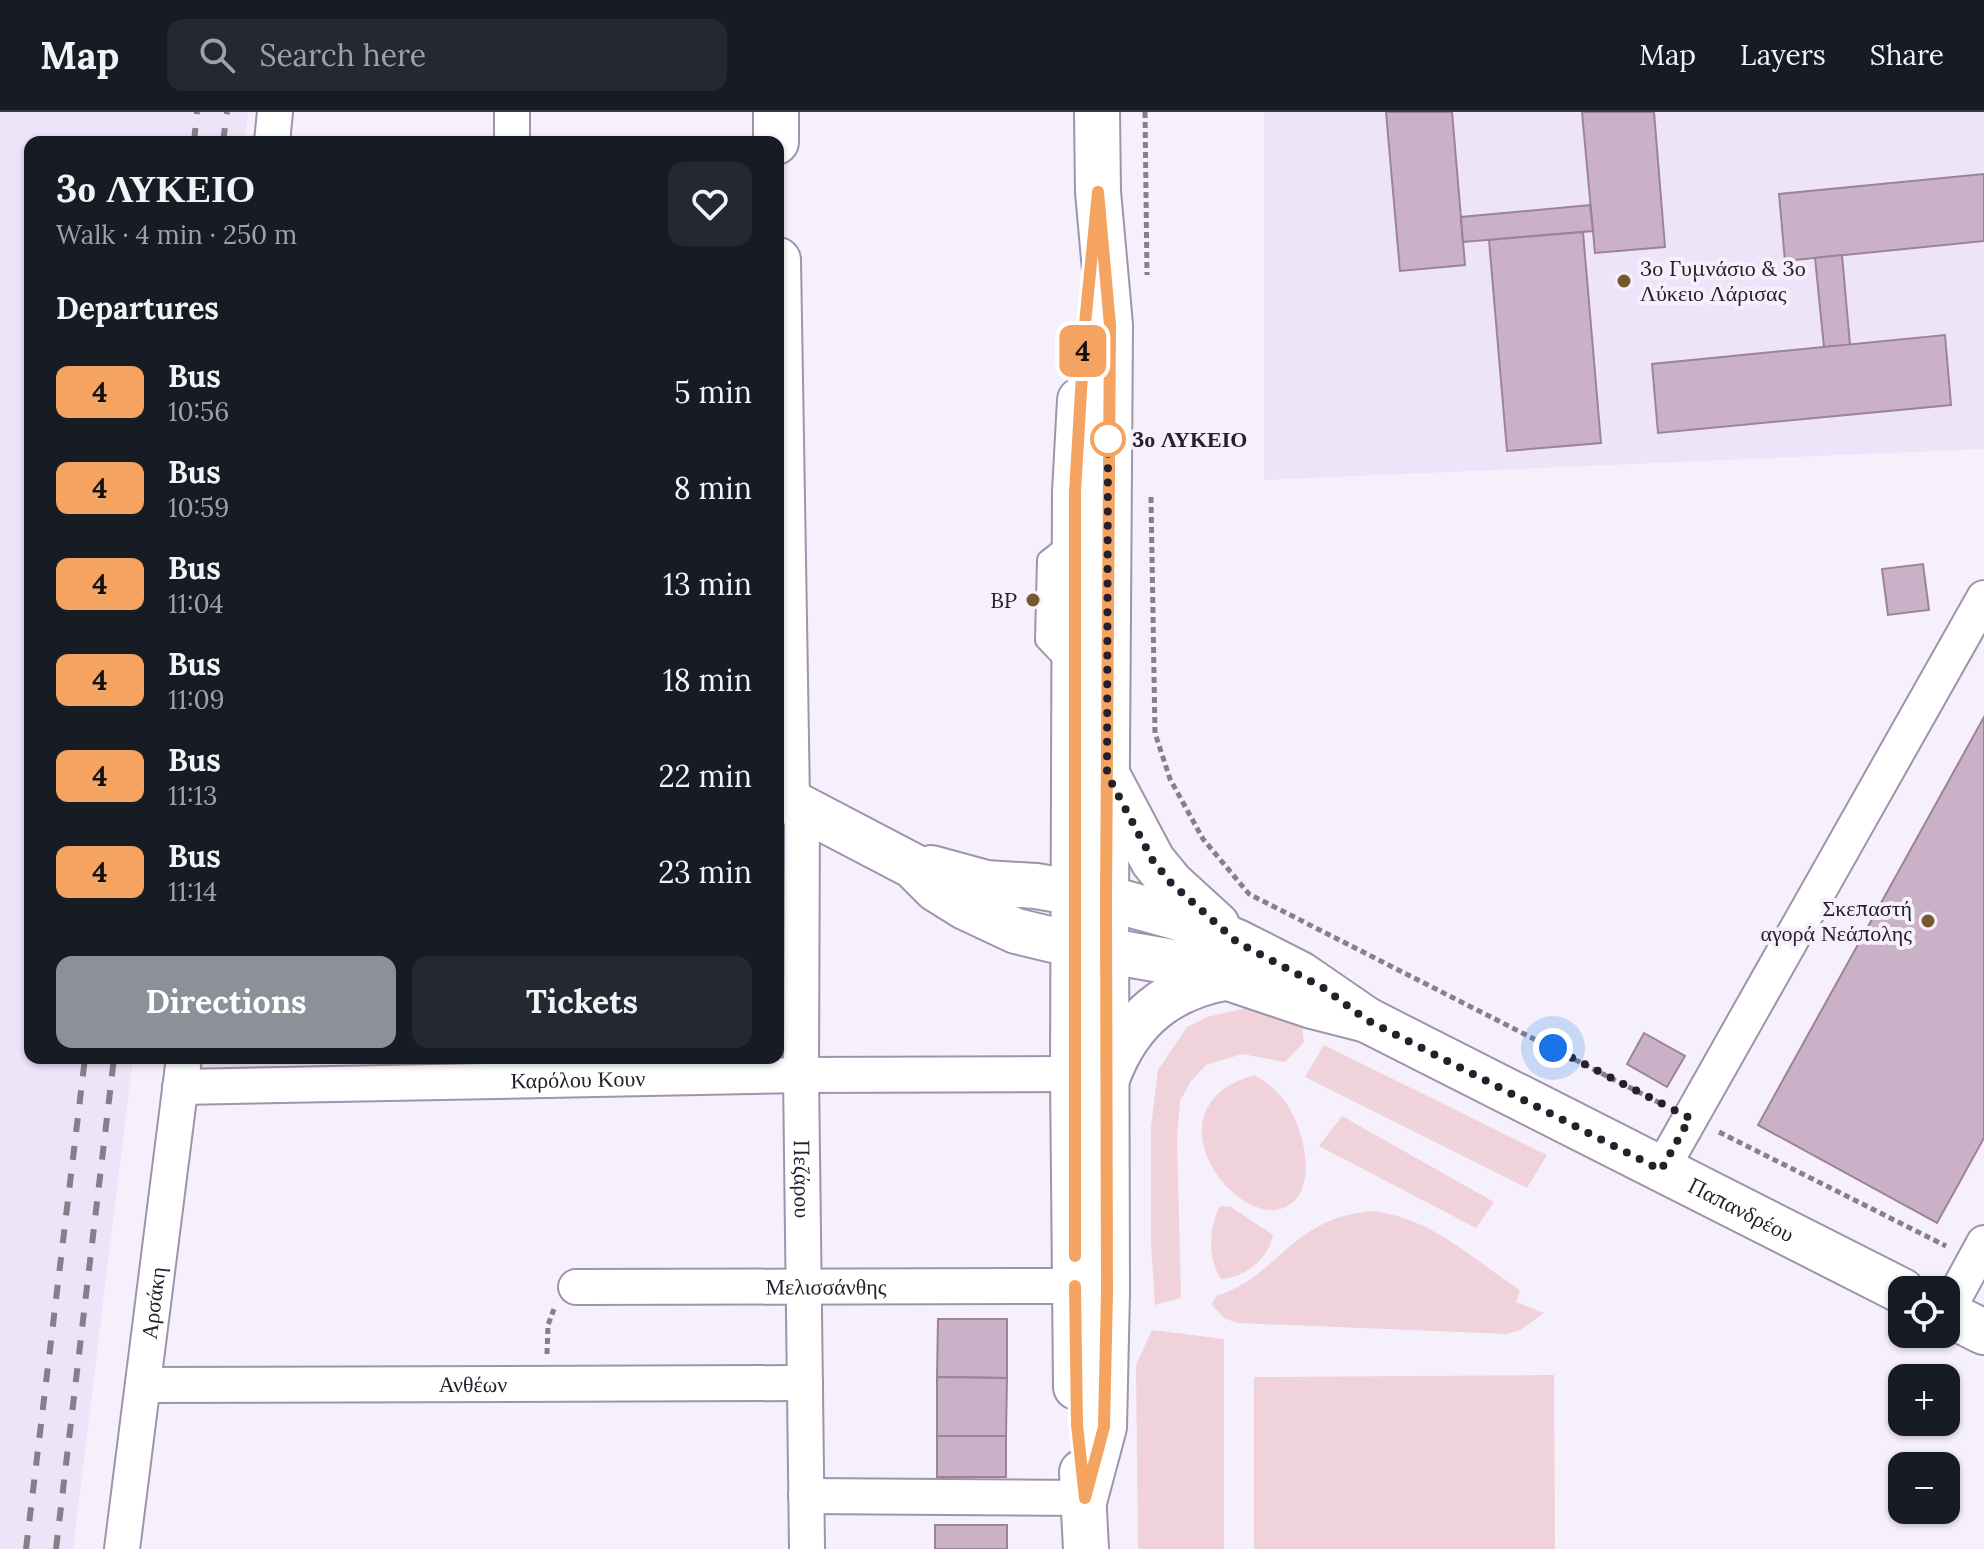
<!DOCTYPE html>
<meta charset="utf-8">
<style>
body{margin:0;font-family:Lora,serif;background:#242831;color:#f1f3f6;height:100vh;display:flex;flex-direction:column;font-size:30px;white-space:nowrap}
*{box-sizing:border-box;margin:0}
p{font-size:26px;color:#9ea1a6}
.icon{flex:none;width:44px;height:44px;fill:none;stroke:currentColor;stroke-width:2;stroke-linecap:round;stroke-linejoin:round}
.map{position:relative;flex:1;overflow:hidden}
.panel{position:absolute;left:24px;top:24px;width:760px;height:928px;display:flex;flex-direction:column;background:#171b24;border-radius:16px;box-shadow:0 2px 6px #0004}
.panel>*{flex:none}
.badge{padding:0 16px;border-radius:12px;font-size:28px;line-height:52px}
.fabs{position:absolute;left:1888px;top:1164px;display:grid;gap:16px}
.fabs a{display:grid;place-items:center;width:72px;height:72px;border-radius:16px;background:#171b24;box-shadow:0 2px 6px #0004;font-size:40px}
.you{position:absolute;width:40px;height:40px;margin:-20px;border:6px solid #fff;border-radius:50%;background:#1a73e8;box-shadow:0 0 0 12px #1a73e833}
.map>.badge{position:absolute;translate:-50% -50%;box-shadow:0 0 0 4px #fff}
h2{padding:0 32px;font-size:30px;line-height:72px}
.round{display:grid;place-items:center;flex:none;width:84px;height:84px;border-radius:16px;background:#242831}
.overview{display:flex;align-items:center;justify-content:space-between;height:136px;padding:0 32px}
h1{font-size:38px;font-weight:800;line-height:60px}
.button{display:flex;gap:16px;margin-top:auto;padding:16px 32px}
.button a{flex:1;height:92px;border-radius:16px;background:#8c9099;color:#fff;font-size:32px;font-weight:800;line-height:92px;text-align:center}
.button a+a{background:#242831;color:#f1f3f6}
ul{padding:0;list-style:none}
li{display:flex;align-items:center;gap:24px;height:96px;padding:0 32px}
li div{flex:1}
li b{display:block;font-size:30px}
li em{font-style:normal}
li .badge{min-width:88px;font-weight:700;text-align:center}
header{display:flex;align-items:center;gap:48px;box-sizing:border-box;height:112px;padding:0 40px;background:#171b24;border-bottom:2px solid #363941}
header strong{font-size:38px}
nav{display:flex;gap:44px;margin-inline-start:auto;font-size:28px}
.search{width:560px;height:72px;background:#242831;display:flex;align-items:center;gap:20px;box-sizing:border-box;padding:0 28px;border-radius:16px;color:#9ea1a6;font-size:30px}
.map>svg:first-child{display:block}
.built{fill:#eee4fa}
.green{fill:#f0d2db}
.building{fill:#cbb1c7;stroke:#9c8398;stroke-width:2}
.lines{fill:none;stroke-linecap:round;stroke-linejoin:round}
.lane-casing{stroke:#9f93ae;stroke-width:22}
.street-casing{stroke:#9f93ae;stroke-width:38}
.secondary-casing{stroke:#9f93ae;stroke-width:48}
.path{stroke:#85808b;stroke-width:5;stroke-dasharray:6 4;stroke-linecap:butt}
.lane{stroke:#fff;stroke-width:18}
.street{stroke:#fff;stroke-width:34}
.secondary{stroke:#fff;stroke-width:44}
.rail{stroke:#847f8a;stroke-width:6;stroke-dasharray:14 14;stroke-linecap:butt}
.line-casing{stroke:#fff;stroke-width:18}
.line{stroke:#f4a460;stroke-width:12}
.walk{stroke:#25202b;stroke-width:8;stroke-dasharray:0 14.4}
.poi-dot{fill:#74592c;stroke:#f6f0fc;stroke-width:3}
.stop-dot{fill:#fff;stroke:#f4a460;stroke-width:4}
.labels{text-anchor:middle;stroke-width:8;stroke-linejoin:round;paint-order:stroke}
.poi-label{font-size:22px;fill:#25202b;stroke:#f6f0fc;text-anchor:end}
.stop-label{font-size:22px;font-weight:bold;fill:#25202b;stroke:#f6f0fc;text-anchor:start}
.street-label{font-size:22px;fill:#25202b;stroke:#f6f0fc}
</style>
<header>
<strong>Map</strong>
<div class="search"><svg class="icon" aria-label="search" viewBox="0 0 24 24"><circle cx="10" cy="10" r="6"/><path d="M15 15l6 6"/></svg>Search here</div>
<nav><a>Map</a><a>Layers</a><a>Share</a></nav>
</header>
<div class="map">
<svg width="1984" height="1437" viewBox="0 0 1984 1437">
<rect width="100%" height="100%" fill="#f6f0fc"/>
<g class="built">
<polygon points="0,0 248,0 245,30 30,30 30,946 133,946 73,1437 0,1437"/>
<polygon points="1264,0 1984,0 1984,337 1264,368"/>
</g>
<g class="green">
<polygon points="1247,896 1267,897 1302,914 1304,930 1285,950 1242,942 1206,953 1191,969 1180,989 1177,1026 1181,1186 1155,1193 1151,1131 1151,1015 1158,958 1187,915 1207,905"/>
<polygon points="1324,933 1547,1043 1527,1076 1305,965"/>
<path d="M1254,963c13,7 24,16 32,28 18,25 35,90 -3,105 -50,19 -138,-101 -29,-133z"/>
<polygon points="1342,1004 1494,1090 1476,1116 1319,1034"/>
<path d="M1220,1094l11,1 42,28c-4,23 -28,43 -52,44 -14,-21 -12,-52 -1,-73z"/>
<path d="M1370,1099c60,5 102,48 150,79l-4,12 28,11 -24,17 -13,4 -270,-11 -13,-5 -12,-13 4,-9c49,-15 69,-56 111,-74 13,-6 29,-9 43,-11z"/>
<polygon points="1152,1218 1224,1227 1224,1437 1138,1437 1136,1253"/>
<polygon points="1554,1263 1555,1437 1254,1437 1254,1265"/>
</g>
<g class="building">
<polygon points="1386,0 1452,0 1465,153 1400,159"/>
<polygon points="1582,0 1654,0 1665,135 1595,141"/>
<polygon points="1984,62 1984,129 1785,149 1779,82"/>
<polygon points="1590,93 1593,119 1463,130 1461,105"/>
<polygon points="1583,120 1601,331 1507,339 1489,128"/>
<polygon points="1842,143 1850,233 1824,235 1815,146"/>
<polygon points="1945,223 1951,293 1658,321 1652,252"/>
<polygon points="1923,452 1929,498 1888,503 1882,457"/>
<polygon points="1984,605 1984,1026 1937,1111 1758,1013"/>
<polygon points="1644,921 1685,944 1667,975 1627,952"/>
<polygon points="938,1207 1007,1207 1007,1266 937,1265"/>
<polygon points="937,1265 1007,1266 1006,1324 937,1324"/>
<rect x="937" y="1324" width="69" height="41"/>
<rect x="935" y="1413" width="72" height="24"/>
</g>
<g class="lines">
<g class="lane-casing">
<polyline id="lane" points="1061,437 1047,448 1045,528 1067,551"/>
</g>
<g class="street-casing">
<g id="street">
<polyline points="512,0 512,30"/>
<polyline points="272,30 275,0"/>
<path id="s1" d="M802,697l-1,266 6,474"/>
<path id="s2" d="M180,975l621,-12 272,-1"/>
<polyline points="1661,1058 1984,486"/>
<path id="s3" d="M576,1175l499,-1"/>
<polyline points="1946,1201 1984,1131"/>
<path id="s4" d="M143,1273l662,-2"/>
<polyline points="806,1384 1085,1386"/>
<path id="s5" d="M122,1437l62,-491"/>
</g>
</g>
<g class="secondary-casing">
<g id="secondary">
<polyline points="776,0 776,30"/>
<polyline points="778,148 787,688 913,754 936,777 965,795 1016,819 1074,833 1190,853 1312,894 1367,908"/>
<polyline points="1110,668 1153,749 1171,771 1217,813"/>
<path id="s6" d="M931,756l55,15 50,3 70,12 73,20 58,24 63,32 67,46 535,271"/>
<path d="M1108,964c22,-58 61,-89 121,-99"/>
<polyline points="1946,1201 1984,1220"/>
<polyline points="1076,1275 1073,962 1075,380 1080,288"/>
<polyline points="1082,1360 1086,1437"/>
<polyline points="1085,1386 1104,1315 1107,1180 1106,786 1110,213 1098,80 1097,0"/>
</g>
</g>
<g class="path">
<polyline points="1145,0 1147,163"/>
<polyline points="1151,385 1155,621 1170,667 1203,727 1249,782 1660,991"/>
<polyline points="1719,1020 1946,1134"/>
<polyline points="547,1242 548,1213 554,1197"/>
</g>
<use href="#lane" class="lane"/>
<use href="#street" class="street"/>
<use href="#secondary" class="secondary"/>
<g class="rail">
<polyline points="194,30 197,0"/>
<polyline points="223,30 227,0"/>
<polyline points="26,1437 85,946"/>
<polyline points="56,1437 114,946"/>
</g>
</g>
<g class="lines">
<g class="line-casing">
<polyline id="line" points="1075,1144 1075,380 1085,212 1098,80 1110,213 1106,786 1107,1180 1104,1315 1085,1386 1077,1313 1075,1174"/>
</g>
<use href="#line" class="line"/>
<polyline class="walk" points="1108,327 1108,320 1107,662 1153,749 1171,771 1237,830 1322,875 1367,908 1661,1058 1690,1006 1553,936"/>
</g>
<g class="poi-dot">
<circle cx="1624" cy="169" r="8"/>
<circle cx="1033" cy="488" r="8"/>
<circle cx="1928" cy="809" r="8"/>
</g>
<circle class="stop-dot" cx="1108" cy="327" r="16"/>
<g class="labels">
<g class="poi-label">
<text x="1640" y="164" text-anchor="start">3ο Γυμνάσιο &amp; 3ο<tspan x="1640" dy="25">Λύκειο Λάρισας</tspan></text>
<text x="1017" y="496">BP</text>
<text x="1912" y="804">Σκεπαστή<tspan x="1912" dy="25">αγορά Νεάπολης</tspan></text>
</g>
<g class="stop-label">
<text x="1132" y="335">3ο ΛΥΚΕΙΟ</text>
</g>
<g class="street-label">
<text dy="8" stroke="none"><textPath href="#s2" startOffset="398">Καρόλου Κουν</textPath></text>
<text dy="8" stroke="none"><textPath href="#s1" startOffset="370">Πεζάρου</textPath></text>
<text dy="8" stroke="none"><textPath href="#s6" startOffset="888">Παπανδρέου</textPath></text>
<text dy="8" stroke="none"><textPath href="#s3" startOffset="250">Μελισσάνθης</textPath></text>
<text dy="8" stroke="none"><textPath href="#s5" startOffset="248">Αρσάκη</textPath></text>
<text dy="8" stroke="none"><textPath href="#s4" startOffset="330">Ανθέων</textPath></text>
</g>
</g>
</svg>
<div class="fabs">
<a><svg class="icon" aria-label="locate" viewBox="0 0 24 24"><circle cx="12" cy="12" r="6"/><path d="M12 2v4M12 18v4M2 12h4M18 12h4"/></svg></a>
<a>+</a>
<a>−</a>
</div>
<div class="you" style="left:1553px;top:936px"></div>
<b class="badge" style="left:1083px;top:239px;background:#f4a460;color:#111">4</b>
<section class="panel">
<div class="overview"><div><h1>3ο ΛΥΚΕΙΟ</h1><p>Walk · 4 min · 250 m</p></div><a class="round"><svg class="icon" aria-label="heart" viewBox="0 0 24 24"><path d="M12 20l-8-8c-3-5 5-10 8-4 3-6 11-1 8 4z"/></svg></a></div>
<h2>Departures</h2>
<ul>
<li><span class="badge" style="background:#f4a460;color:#111">4</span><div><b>Bus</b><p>10:56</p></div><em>5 min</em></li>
<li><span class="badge" style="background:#f4a460;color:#111">4</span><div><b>Bus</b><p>10:59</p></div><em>8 min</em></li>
<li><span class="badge" style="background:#f4a460;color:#111">4</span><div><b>Bus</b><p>11:04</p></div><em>13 min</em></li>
<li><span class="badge" style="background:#f4a460;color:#111">4</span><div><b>Bus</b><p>11:09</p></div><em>18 min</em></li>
<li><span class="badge" style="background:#f4a460;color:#111">4</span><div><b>Bus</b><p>11:13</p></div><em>22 min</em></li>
<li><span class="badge" style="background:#f4a460;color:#111">4</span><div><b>Bus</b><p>11:14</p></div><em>23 min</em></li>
</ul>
<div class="button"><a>Directions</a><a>Tickets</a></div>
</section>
</div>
